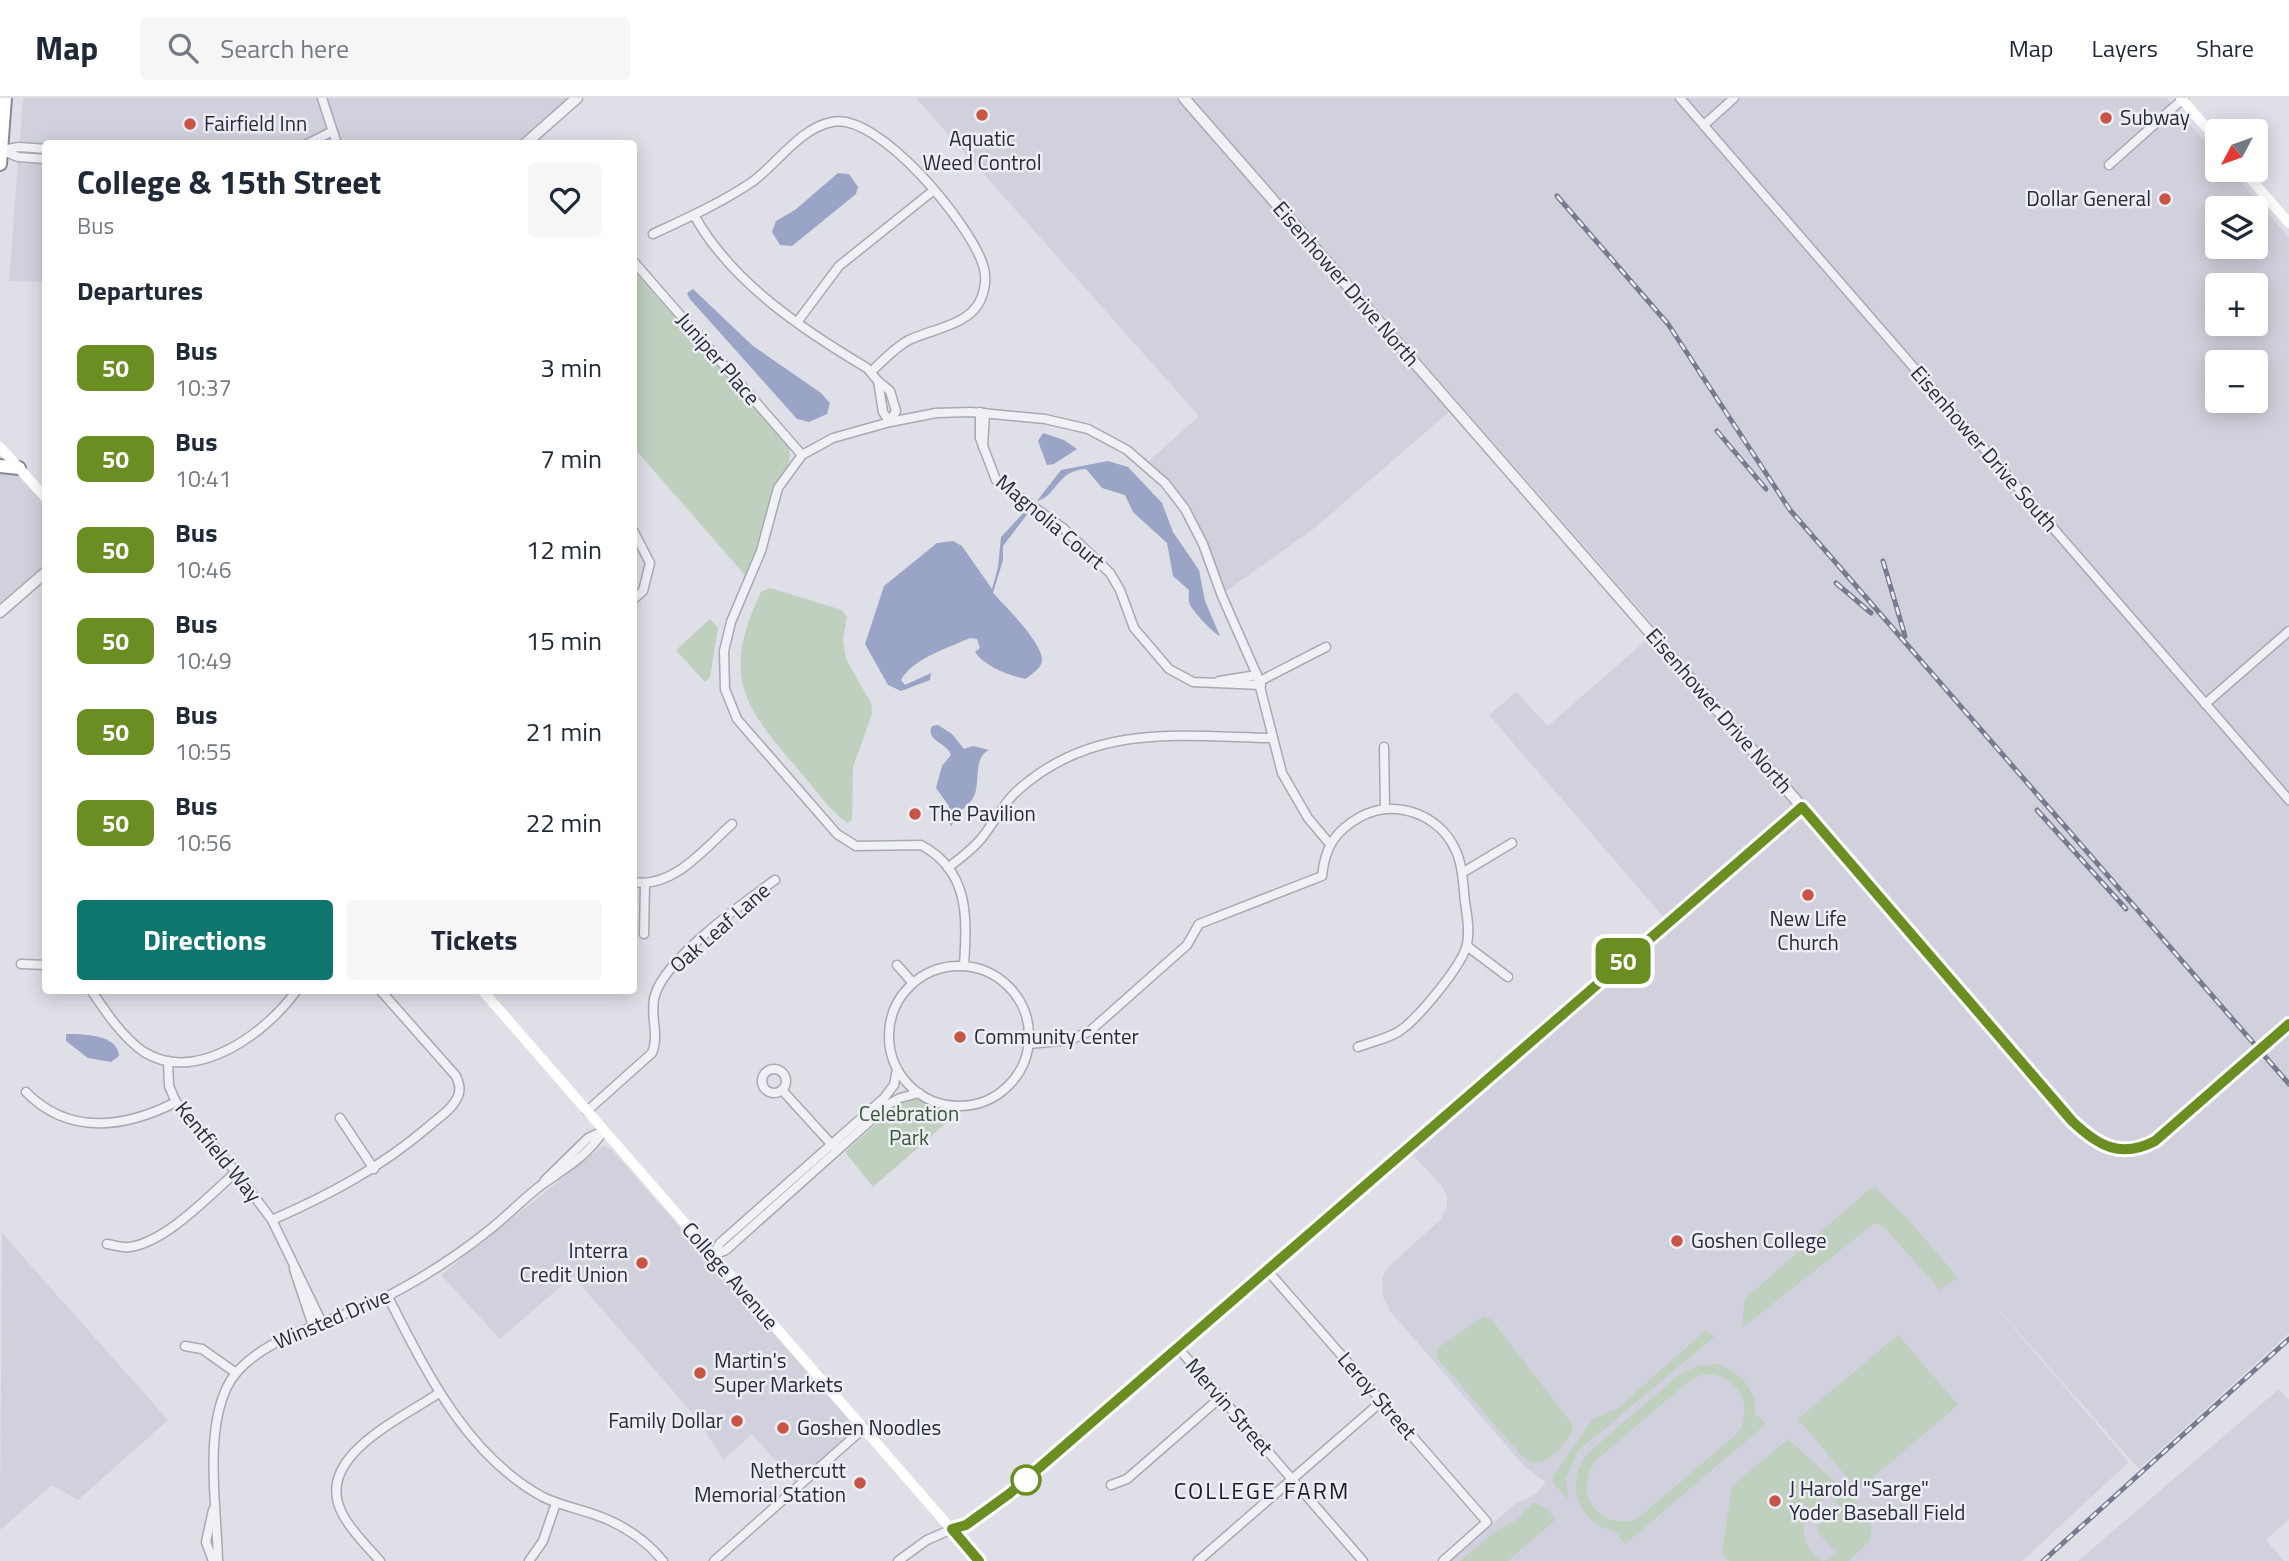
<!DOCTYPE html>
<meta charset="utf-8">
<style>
body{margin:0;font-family:"Titillium Web",sans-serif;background:#f6f6f7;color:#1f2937;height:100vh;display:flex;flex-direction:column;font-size:26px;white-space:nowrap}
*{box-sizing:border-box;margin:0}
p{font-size:23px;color:#747a83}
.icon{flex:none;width:38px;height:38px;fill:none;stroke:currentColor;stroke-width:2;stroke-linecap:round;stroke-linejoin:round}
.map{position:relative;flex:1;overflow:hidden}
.side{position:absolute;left:42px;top:42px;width:595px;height:854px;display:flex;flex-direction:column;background:#fff;border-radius:7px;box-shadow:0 4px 18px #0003}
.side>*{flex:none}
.badge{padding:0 14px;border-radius:10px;font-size:24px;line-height:46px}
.needle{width:46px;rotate:229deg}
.fabs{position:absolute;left:2205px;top:21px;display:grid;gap:14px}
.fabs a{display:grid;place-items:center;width:63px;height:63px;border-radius:7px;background:#fff;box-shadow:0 4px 18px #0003;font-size:35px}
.map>.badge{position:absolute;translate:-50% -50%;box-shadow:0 0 0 4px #fff}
h2{padding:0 35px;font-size:26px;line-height:63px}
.round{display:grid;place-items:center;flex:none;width:74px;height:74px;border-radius:7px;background:#f6f6f7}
.overview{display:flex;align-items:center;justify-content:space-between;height:119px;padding:0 35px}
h1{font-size:33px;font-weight:700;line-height:52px}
.button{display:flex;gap:14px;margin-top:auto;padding:14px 35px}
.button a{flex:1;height:80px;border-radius:7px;background:#0f766e;color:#fff;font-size:28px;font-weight:700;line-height:80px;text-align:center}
.button a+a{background:#f6f6f7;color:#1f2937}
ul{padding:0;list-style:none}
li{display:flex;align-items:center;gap:21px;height:91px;padding:0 35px}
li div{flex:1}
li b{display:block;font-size:26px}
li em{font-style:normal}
li .badge{min-width:77px;font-weight:700;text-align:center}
header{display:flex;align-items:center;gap:42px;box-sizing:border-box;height:98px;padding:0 35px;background:#fff;border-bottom:2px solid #e0e1e3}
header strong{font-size:33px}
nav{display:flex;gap:38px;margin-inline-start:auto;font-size:24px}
.search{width:490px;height:63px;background:#f6f6f7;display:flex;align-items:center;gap:18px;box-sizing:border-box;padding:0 24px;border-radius:7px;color:#747a83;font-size:26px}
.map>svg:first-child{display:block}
.built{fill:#d0d1dc;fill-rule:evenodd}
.green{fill:#bfd0bf;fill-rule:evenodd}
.water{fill:#9aa4c6}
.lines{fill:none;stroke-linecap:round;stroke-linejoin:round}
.minor-casing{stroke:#a7a9b4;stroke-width:11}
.tertiary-casing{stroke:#a7a9b4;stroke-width:13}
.trunk-casing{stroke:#86899d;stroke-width:16}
.minor{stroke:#f0f1f5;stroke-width:8}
.tertiary{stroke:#f0f1f5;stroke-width:10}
.secondary{stroke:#fff;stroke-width:10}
.trunk{stroke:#fff;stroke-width:12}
.rail-casing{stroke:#787b90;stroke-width:5}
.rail{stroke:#edeef4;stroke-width:2.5;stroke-dasharray:8;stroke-linecap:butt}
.line-casing{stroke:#fff;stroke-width:16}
.line{stroke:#6b8e23;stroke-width:10}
.poi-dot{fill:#c85446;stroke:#edeef4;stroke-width:2.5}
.stop-dot{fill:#fff;stroke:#6b8e23;stroke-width:3.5}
.labels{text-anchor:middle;stroke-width:5;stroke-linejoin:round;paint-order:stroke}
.poi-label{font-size:21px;fill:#282a3d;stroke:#edeef4;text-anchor:start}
.street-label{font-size:21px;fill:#282a3d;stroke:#edeef4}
.park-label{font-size:21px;fill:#355838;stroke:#edeef4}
.neighbourhood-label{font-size:23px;letter-spacing:2px;fill:#1a1c2d;stroke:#edeef4}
</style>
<header>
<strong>Map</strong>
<div class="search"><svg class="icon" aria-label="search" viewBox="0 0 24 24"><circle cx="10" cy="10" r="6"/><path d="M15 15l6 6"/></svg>Search here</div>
<nav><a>Map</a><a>Layers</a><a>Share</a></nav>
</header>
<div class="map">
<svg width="2289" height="1463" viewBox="0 0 2289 1463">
<rect width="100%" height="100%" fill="#dedfe7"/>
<g class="built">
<polygon points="23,0 571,0 520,45 46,46 45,184 9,183"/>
<polygon points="916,0 1184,0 1450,313 1316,429 1225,494 1197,424 1178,395 1148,364 1199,318"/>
<path d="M1192,0h974l51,57v15h13l59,68v1095l-150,136 -163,-185 153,178 -107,99h-572l65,-57 21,-10 10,-12 -20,-14 -136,-157 -7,-14 -1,-19 6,-11 51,-46 8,-13v-12l-5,-10 -34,-36 258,-219 -5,-17 -172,-199 27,-23 32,34 110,-96zM2217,110h39v39h-39zM2217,187h39v39h-39zM2217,264h39v39h-39z"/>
<polygon points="0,359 46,407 45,466 33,477 31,484 0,511"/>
<polygon points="603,1048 611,1051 853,1326 853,1334 795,1385 752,1336 723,1362 700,1324 573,1178 500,1241 441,1177"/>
<polygon points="2,1135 168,1322 78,1402 52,1387 0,1432"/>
<polygon points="2279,1291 2289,1302 2289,1421 2266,1442 2284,1463 2078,1463"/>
</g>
<g class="green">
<path d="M634,173l155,176c6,21 -30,109 -38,135l-117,-134z"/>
<path d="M770,490l72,22 5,7 -4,22 3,20 25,44 1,11 -19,53 -1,53 -5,3c-19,-14 -34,-37 -50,-55 -56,-64 -75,-94 -36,-176z"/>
<polygon points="710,521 718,530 710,579 705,584 676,552"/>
<polygon points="911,1000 923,1003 944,1027 873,1089 845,1054 895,1009"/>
<polygon points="1875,1089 1906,1119 1958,1180 1940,1192 1883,1128 1875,1125 1742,1230 1745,1201 1867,1093"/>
<path d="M1484,1218l7,3 82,106c-3,17 -22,38 -41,38l-11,-8 -85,-98 2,-9z"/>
<polygon points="1705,1233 1715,1238 1578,1353 1566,1382 1569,1402 1553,1385 1553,1378 1593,1321 1617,1311"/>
<polygon points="1898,1237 1958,1307 1858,1392 1798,1321"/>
<path d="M1716,1266c25,7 42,27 39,54l4,-2 7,8 -141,120 -7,-8 3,-3c-41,-5 -59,-48 -33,-80l91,-78 18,-9zM1711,1276c29,5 42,32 28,58l-102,87c-39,13 -65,-27 -41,-59l89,-76 15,-9z"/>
<path d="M1788,1341l65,59 18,28 -1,15 -22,20h-23l13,-11 -7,-3 -14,-16 1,-6 16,-13 8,-2 -11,-13c-32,9 -37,48 -8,64h-94l-7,-8 10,-67z"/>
<polygon points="1534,1404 1548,1411 1555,1422 1508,1463 1460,1463 1498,1431 1515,1424"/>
</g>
<g class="water">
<polygon points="838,75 849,76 858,89 856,96 792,148 780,147 772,134 776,123 795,112"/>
<polygon points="693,191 753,248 821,295 830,305 827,316 809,324 797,321 689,200 687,195"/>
<polygon points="1043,335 1064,342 1077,351 1054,366 1047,367 1038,343"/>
<path d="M1108,363l20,6 34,36 11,29 26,38 6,31 15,35c-6,-2 -30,-27 -31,-34 -1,-4 0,-8 0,-12l-16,-14 -6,-33 -34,-31 -8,-17 -23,-7 -16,-19c-29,1 -30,28 -49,32l24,-31z"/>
<path d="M1026,412l3,2 -26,34v14l-10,33c12,13 48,48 49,66 1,8 -11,16 -17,20 -17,-4 -41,-13 -50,-27l5,-4 -3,-9 -7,-1c-20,9 -58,21 -69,42l4,5 26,-12 -1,7 -29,11 -13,-6 -23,-41 19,-58 53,-43 16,-2 9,5 30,43 6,-22 3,-30z"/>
<path d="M938,627l14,9 12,15 9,-3 16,4c-14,6 -10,26 -13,40 -4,18 -20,18 -24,36l-5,-4 2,-16 -13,-18 6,-22 9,-11c-4,-13 -26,-14 -19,-29z"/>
<path d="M66,936c16,0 52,0 53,22l-8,6 -23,-4 -22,-17z"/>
</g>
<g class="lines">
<g class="minor-casing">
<g id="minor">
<polyline points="322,0 337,46"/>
<polyline points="1680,0 2289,702"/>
<polyline points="1704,27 1734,0"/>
<polyline points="307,46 331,34"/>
<polyline points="1,52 18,59 46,61"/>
<polyline points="1,52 19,49 46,51"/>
<polyline points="2109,67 2184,0"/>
<path d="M694,117c37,67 109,115 173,153l11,13"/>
<path d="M653,136c34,-16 68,-31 99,-52 25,-18 48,-54 80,-60 47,-10 138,102 151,143 4,12 2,25 -3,36 -12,25 -50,28 -73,40 -13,8 -25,20 -36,31"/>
<polyline points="634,164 802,357"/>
<polyline points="798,223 839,168 934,92"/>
<polygon points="878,283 890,293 896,313 890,324 883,314"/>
<polyline points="980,314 980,340 996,382 1063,430 1110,475 1120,492 1134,530 1169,571 1193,584 1261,587"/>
<polyline points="983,349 985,315"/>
<polyline points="634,434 650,465 643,493 634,501"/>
<polyline points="1219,583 1257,577"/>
<polyline points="1260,583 1326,549"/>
<polyline points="2205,606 2289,533"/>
<polyline points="1384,649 1385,710"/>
<path d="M1802,709l270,314c26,25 49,39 83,20l134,-117"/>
<path d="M948,770c12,-10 27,-20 36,-33 11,-14 19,-31 32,-43 75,-69 161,-56 255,-54"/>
<polyline points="1462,775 1512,745"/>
<path d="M634,784c39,7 71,-34 98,-58"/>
<polyline points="644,836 645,786"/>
<polyline points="1467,848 1508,879"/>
<polyline points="21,866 46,867"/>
<polyline points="897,867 913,885"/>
<circle cx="959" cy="938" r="70"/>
<path d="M964,868c3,-48 6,-95 -43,-121l-65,1 -19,-12 -100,-115 -12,-30 -1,-38 7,-29 30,-71 17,-63 24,-33 31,-17 57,-16 46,-9 35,-1 74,7 43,10 39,21 38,33 20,26 18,35 19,52 35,79 25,98 26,45 21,25"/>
<path d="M91,892c14,21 32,48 53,62 53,33 123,-20 153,-62"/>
<path d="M1029,946l41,-4 20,-9 97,-86 12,-21 123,-48c3,-29 13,-45 38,-59 34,-19 79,-3 95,32 8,16 8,35 10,53 2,13 5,28 2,42 -4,21 -51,77 -69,88 -12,7 -27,10 -40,15"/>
<polyline points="168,963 169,988 176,1004 236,1074 272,1122 323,1227"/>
<circle cx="774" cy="983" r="12"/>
<polyline points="782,992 833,1048"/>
<path d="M26,994c43,44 99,36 150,10"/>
<path d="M587,1013l65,-58c8,-18 -3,-39 3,-58 11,-37 88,-92 120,-115"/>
<polyline points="340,1020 374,1071"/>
<polyline points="545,1082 588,1040 603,1033"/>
<path d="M272,1122c57,-25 108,-52 156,-93 10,-9 25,-18 30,-31 3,-7 1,-13 -2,-20l-76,-86"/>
<path d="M107,1146c7,1 16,4 22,3 36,-4 81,-52 107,-75"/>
<polyline points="712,1158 720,1145 884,1000 894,987 897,971"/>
<polyline points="712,1158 726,1152 889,1006 900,1000 919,995"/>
<polyline points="294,1171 314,1231"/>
<polyline points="1267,1172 1487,1424 1443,1463"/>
<path d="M388,1199c38,74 78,158 155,200 16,8 33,11 50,17 27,9 52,25 70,47"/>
<polyline points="185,1248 202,1251 236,1275"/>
<polyline points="1178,1250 1363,1463"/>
<polyline points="1111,1387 1127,1381 1221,1299"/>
<polyline points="213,1412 206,1444 213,1463"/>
<path d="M218,1463c-1,-52 -14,-126 9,-174 25,-51 114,-66 163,-92 34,-18 68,-40 98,-64 18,-14 34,-31 52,-45 24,-17 48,-30 63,-55"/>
<path d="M380,1463c-13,-15 -28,-29 -37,-46 -32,-57 58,-96 96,-122"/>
<polyline points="529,1463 543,1443 556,1405"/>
<polyline points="714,1463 864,1330"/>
<polyline points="898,1463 927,1442 952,1431"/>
<polyline points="1198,1463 1382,1303"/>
</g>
</g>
<g class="tertiary-casing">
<g id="tertiary">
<polyline points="525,46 577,0"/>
<polyline points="0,514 46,474"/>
<polyline points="952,1431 966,1427 1009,1396 1802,709 1184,0"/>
</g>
</g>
<g class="trunk-casing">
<g id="trunk">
<polyline points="0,66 5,0"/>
<polyline points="0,368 19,370"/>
</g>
</g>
<use href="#minor" class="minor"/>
<use href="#tertiary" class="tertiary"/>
<g class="secondary">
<polyline points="2181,0 2217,42"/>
<polyline points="2243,72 2289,125"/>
<polyline points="0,349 46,400"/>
<polyline points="482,892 979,1463"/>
</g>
<use href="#trunk" class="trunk"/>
<g class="rail-casing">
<g id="rail">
<polyline points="1557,98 1668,226 1790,412 2289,986"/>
<polyline points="1717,333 1766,391"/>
<polyline points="1883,463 1905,538"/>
<polyline points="1836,485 1871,515"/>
<polyline points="2037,712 2126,811"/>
<polyline points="2043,1463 2289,1241"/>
</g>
</g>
<use href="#rail" class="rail"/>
</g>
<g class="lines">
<g class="line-casing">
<path id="line" d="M979,1463l-27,-32 14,-4 43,-31 793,-687 270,314c26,25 49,38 83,20l134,-117"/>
</g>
<use href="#line" class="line"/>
</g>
<g class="poi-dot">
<circle cx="982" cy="17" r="7"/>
<circle cx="2106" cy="20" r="7"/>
<circle cx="190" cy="26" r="7"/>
<circle cx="2165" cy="101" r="7"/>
<circle cx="915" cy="716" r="7"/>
<circle cx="1808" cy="797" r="7"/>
<circle cx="960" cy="939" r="7"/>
<circle cx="1677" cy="1143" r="7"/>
<circle cx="642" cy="1165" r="7"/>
<circle cx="700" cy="1275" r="7"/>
<circle cx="737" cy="1323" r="7"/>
<circle cx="783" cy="1330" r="7"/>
<circle cx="860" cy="1385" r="7"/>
<circle cx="1775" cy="1403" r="7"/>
</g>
<circle class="stop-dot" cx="1026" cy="1382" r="14"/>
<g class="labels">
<g class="poi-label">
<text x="2120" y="27">Subway</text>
<text x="204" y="33">Fairfield Inn</text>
<text x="982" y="48" text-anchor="middle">Aquatic<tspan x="982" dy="24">Weed Control</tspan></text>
<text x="2151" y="108" text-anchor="end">Dollar General</text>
<text x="929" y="723">The Pavilion</text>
<text x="1808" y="828" text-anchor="middle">New Life<tspan x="1808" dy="24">Church</tspan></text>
<text x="974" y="946">Community Center</text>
<text x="1691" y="1150">Goshen College</text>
<text x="628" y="1160" text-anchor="end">Interra<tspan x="628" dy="24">Credit Union</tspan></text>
<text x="714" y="1270">Martin's<tspan x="714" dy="24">Super Markets</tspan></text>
<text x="723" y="1330" text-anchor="end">Family Dollar</text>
<text x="797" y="1337">Goshen Noodles</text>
<text x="846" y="1380" text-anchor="end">Nethercutt<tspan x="846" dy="24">Memorial Station</tspan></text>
<text x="1789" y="1398">J Harold "Sarge"<tspan x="1789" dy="24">Yoder Baseball Field</tspan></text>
</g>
<g class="street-label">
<text transform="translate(1346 186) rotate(49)" y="7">Eisenhower Drive North</text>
<text transform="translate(718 261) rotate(49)" y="7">Juniper Place</text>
<text transform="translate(1984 351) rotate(49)" y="7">Eisenhower Drive South</text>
<text transform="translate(1050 424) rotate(40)" y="7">Magnolia Court</text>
<text transform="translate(1719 613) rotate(49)" y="7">Eisenhower Drive North</text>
<text transform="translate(720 830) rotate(-41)" y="7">Oak Leaf Lane</text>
<text transform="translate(218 1054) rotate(51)" y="7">Kentfield Way</text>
<text transform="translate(730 1178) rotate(49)" y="7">College Avenue</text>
<text transform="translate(332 1221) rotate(-23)" y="7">Winsted Drive</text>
<text transform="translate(1377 1298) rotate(49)" y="7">Leroy Street</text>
<text transform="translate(1229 1309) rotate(49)" y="7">Mervin Street</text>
</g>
<g class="park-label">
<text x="909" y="1023">Celebration<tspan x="909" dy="24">Park</tspan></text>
</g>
<g class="neighbourhood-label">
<text x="1262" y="1401">COLLEGE FARM</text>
</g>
</g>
</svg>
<div class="fabs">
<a><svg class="needle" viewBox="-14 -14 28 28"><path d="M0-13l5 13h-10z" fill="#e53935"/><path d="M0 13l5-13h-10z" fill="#747a83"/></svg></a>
<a><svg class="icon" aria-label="layers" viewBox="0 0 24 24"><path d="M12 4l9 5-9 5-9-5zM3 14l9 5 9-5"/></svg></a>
<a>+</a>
<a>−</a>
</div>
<b class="badge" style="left:1623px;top:863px;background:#6b8e23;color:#fff">50</b>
<section class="side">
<div class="overview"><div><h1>College &amp; 15th Street</h1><p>Bus</p></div><a class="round"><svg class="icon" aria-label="heart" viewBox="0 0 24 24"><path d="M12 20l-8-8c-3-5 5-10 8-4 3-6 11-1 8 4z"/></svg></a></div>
<h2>Departures</h2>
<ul>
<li><span class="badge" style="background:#6b8e23;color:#fff">50</span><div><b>Bus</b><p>10:37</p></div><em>3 min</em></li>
<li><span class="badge" style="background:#6b8e23;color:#fff">50</span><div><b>Bus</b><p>10:41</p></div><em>7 min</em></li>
<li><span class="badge" style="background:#6b8e23;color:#fff">50</span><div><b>Bus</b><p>10:46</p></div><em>12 min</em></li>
<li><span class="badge" style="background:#6b8e23;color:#fff">50</span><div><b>Bus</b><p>10:49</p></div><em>15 min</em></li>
<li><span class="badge" style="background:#6b8e23;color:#fff">50</span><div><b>Bus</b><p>10:55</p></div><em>21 min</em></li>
<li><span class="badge" style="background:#6b8e23;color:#fff">50</span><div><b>Bus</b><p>10:56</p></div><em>22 min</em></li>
</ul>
<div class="button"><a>Directions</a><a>Tickets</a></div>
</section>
</div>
